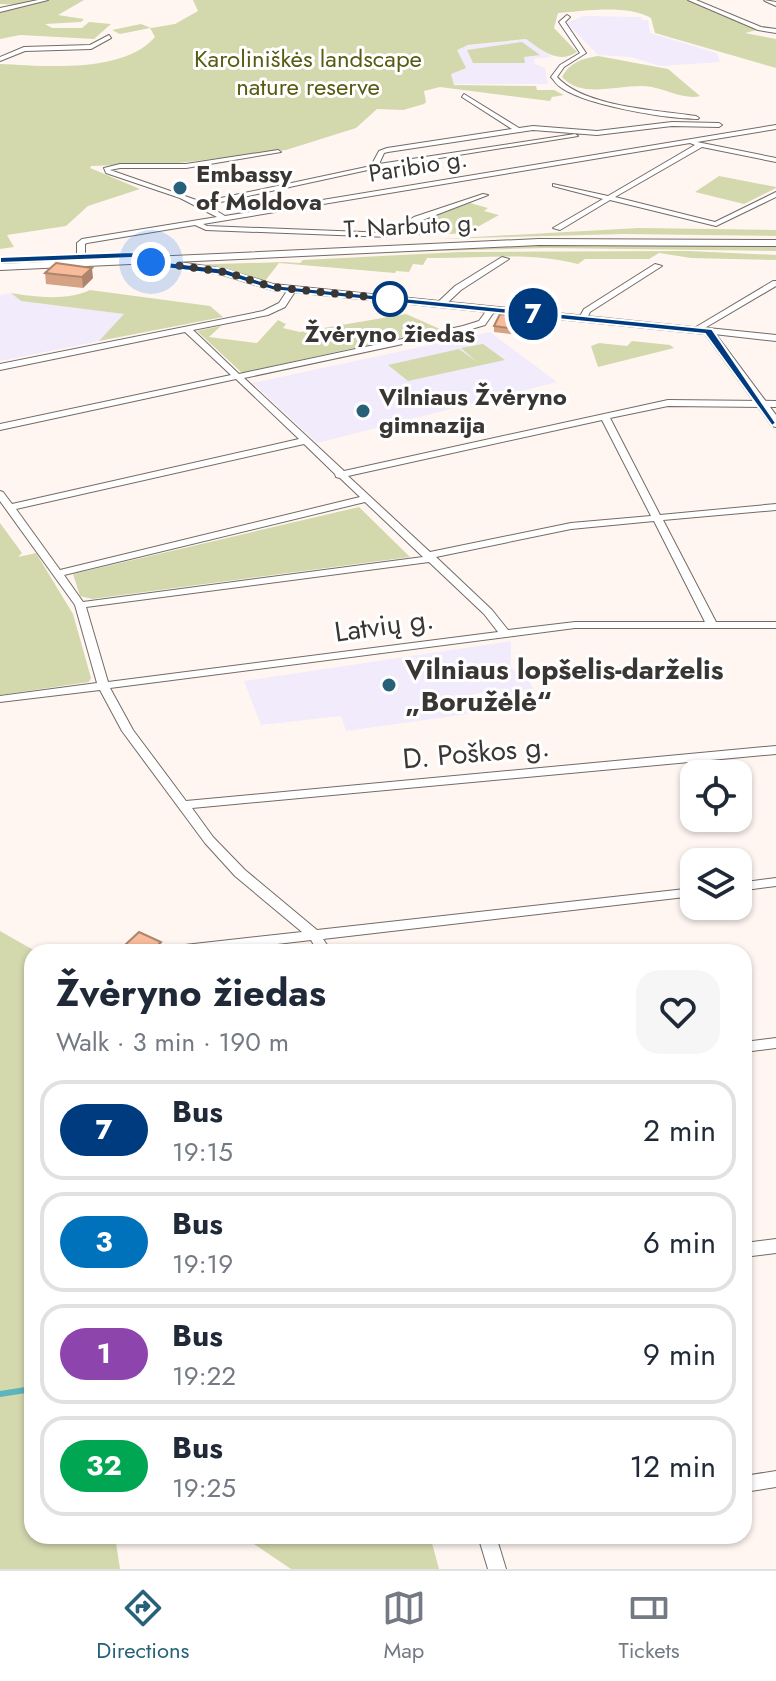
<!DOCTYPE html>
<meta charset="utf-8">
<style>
body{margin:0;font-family:Jost,sans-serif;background:#f6f6f7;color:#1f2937;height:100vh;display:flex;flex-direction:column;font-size:30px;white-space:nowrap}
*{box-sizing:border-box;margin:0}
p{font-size:26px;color:#747a83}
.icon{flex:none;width:44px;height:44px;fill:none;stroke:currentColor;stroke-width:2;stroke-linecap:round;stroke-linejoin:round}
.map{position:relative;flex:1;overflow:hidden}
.sheet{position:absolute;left:24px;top:944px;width:728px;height:600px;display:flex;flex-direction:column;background:#fff;border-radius:24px;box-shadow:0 2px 6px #0004}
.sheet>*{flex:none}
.badge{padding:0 16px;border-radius:26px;font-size:28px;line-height:52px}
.controls{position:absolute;left:680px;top:760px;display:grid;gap:16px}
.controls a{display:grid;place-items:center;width:72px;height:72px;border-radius:16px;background:#fff;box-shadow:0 2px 6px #0004;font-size:40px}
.you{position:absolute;width:40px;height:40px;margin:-20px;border:6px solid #fff;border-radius:50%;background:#1a73e8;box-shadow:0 0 0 12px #1a73e833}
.map>.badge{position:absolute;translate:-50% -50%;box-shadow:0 0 0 4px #fff}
.round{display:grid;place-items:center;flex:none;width:84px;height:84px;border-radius:24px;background:#f6f6f7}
.head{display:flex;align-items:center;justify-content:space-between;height:136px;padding:0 32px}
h1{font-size:38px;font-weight:700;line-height:60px}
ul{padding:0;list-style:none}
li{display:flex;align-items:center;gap:24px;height:100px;margin:0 16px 12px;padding:0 16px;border:4px solid #e0e1e3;border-radius:24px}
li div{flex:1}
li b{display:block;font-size:30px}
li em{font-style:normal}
li .badge{min-width:88px;font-weight:700;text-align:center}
.tab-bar{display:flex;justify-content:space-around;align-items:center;height:112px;border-top:2px solid #e0e1e3;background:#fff;font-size:22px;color:#747a83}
.tab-bar a{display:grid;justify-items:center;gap:4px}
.tab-bar .selected{color:#266179}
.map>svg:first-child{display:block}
.education{fill:#f1ebfc}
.green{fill:#d4d8ad}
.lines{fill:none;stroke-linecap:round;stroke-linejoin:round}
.stream{stroke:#5eb4bb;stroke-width:6}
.minor-casing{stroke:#746b66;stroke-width:2}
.tertiary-casing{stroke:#746b66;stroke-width:2}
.secondary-casing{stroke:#746b66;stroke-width:2}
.primary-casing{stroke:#746b66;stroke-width:2}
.minor{fill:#fff;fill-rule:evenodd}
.tertiary{fill:#fff;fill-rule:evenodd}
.secondary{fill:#fff;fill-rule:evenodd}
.primary{fill:#fff;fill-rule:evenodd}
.wall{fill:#d5a284}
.shaded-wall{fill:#ae846c}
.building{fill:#f8bc9a;stroke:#ae846c;stroke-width:2}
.line{fill:#003b80;stroke:#fff;stroke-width:2}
.walk{stroke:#3a3634;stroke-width:8;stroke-dasharray:0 14.4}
.poi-dot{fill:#266179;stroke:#fff;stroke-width:3}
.stop-dot{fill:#fff;stroke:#003b80;stroke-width:4}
.labels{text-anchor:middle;stroke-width:6;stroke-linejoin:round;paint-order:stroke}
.far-park-label{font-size:24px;fill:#595b13;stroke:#fff}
.far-street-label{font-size:24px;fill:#3a3634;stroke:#fff}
.far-poi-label{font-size:24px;font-weight:bold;fill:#3a3634;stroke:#fff;text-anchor:start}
.far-stop-label{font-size:24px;font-weight:bold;fill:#3a3634;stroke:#fff}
.street-label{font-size:28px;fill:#3a3634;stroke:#fff}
.poi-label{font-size:28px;font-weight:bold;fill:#3a3634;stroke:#fff;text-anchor:start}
</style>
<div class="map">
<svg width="776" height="1569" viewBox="0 0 776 1569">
<rect width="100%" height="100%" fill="#fff6f2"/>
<g class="education">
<polygon points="583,16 641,17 642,20 648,20 650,33 717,53 720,62 660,66 631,57 598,55 567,23"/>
<polygon points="527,39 552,57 534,59 535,64 545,68 548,84 452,84 451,74 465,68 457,50 458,47"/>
<polygon points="11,293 21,301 125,314 99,341 0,361 0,295"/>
<polygon points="490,332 557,382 317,443 253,383"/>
<polygon points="511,641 511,668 529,680 533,689 509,692 508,689 495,689 459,698 468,714 346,731 341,716 261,725 244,681"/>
</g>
<g class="green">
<polygon points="0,0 84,0 58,15 84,19 81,22 45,24 52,28 82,28 89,22 111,24 94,39 20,35 0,39 0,13 24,5 0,4"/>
<path d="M193,0h494l70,30 -12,3 31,6v29l-121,-35 -4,-15c-24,-14 -66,-7 -93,-5l-4,15 23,24c-19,13 -35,-2 -51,-13l-58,6 -11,5 9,18 -15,6 3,11 82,1 1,4h17l10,5 -12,2 -2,4 -110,-14 -16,4 2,11 -2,2 -21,6 -26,-1 -21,19 -70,22 -107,13 -88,3 -1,2 50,21 -52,17 -22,20 -59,9 7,12 -14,2v-185c45,2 123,10 155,-27l-5,-9 -30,6 -8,-4 29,-6 10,4 24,-4 23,-13z"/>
<polygon points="522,42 540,55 524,57 525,63 473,63 467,50"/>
<path d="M598,56l70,13 32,27c-14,4 -33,-6 -48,-9 -28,-5 -69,14 -90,-10 7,-14 21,-19 36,-21z"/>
<polygon points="719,176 776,187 776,188 744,204 695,192"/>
<polygon points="470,203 488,208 484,211 499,215 472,230 473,233 398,236 426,219"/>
<polygon points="639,228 776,230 776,236 624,234 438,239"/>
<polygon points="579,244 776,246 776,251 547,248 329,254"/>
<path d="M689,251l87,4v5l-85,-2 -32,-5 -10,6h-64l-7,5c-51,-13 -100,-5 -151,-6l-4,7 -10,-1 -4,8 -13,-1 -1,2 -116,-10 -14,18 -40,-13 -40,-3 99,-3 16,1 3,-3 157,-8z"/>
<path d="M90,290l120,16 13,11 -124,24 25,-27 -103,-13 -10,-8c23,4 57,8 79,-3z"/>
<polygon points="406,314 440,329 242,373 197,331 221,326 209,337 257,343 278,320 286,324 283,328 300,332"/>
<polygon points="632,341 670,345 674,348 598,367 591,346 599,343 627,346"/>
<polygon points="483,344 505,360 408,381 388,365 459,349 477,362 461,348"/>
<polygon points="359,507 410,557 92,599 80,596 73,574"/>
<polygon points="0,523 22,553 18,557 36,553 73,614 91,678 89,682 0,695"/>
<polygon points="0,931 37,952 32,952 32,1536 115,1536 120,1569 0,1569"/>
<polygon points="242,1536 430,1536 439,1569 291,1569"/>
</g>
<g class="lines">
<polyline class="stream" points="0,1394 32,1389"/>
<g class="minor-casing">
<g id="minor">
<polygon points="38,0 48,0 0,12 0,8"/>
<polygon points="688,0 696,0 761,27 776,29 776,33 758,30"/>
<polygon points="764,0 776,2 776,6 765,1"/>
<path d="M567,15l3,2 -5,5 21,31 -22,14 -7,10c27,30 100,33 139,39l3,2 -1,1c-30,0 -116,-14 -139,-33 -1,0 -7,-8 -8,-9l9,-12 20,-12 -21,-31z"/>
<polygon points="109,35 111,38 91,49 25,51 0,61 0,57 24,47 90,45"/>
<polygon points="464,94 519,128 533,126 597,131 672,122 719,123 722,125 719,127 672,126 597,135 533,130 388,152 384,153 379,164 575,134 578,136 377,168 207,205 225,216 776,125 776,129 697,142 776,158 776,162 702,147 615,197 715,222 774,193 776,192 776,197 716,226 610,200 560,230 553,228 603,199 553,186 553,184 608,196 695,145 690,143 203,224 207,226 389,233 414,217 483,194 488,195 420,221 390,237 206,230 195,225 87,243 85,244 85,258 81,260 77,258 77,243 82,239 217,217 180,198 106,173 104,168 120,164 186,164 278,150 281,152 186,168 120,168 110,170 202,202 371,166 379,151 387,148 512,129 462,97"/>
<polygon points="502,257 509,259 461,290 444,306 438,306 438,302 455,286"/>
<polygon points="655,264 662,266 590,312 586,320 580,320 579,318 584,309"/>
<polygon points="773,281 776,281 776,286 698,332 691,330"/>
<path d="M289,288l7,2 -11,17 -17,8 -75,15 46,44 224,-48 16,-5 10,-14 7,2 -11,16 -17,5 -224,48 100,93 324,-71 108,1v6l-108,-1 -58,12 50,97 116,-11v6l-113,10 53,102h60v6h-201l-465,60 23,42 53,71 590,-55v8l-584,54 21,29 32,33 72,60 377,-42v8l-371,43 9,13h-14l-7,-12 -103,12h-38l1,-4 5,-2 126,-14 -67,-56 -30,-33 -83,-112 -22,-41 -100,12v-6l97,-13 -22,-78 -75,-104v-10l3,1 9,12 287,-65 -63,-60 -236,51v-6l231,-49 -46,-43 -185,38v-6l263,-53 16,-8zM602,420l49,96 -80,7 -141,29 -82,-76zM304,444l31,30 1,3 4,1 20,19 -300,73 -44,-61zM365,502l58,55 -340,45 -19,-27zM654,521l51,101h-130l-67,8 -16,-20 -56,-53 135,-28zM429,562l55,52 14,18 -390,50 -22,-75z"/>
<polygon points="776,878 776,886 738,891 738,883"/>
<polygon points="776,1038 776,1048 744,1052 744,1042"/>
<polygon points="776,1239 776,1253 744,1257 744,1243"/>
<polygon points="776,1471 776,1487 744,1492 744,1476"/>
<polygon points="478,1536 496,1536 506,1569 488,1569"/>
</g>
</g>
<g class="tertiary-casing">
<polygon id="tertiary" points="708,328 776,335 776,341 705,333 703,331"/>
</g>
<g class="secondary-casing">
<polygon id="secondary" points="146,257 225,269 273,284 712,329 776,415 776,427 772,426 705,334 272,290 223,275 142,262 141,260"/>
</g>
<g class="primary-casing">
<polygon id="primary" points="539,239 776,240 776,246 539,245 0,270 0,264"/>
</g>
<use href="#minor" class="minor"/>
<use href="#tertiary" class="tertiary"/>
<use href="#secondary" class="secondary"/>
<use href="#primary" class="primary"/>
</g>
<g class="wall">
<polygon points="45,273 93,278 83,288 46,284"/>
<polygon points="554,320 554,325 549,336 544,338 494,332 494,326"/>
<polygon points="125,945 162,952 126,952"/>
</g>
<g class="shaded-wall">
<polygon points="92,268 93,278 83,288 82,277"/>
<polygon points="554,320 554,325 549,336 544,338 544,333"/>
<polygon points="161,942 162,952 151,952"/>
</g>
<g class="building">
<polygon points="56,263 92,268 82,277 45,273"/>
<polygon points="500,314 554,320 549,331 544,333 494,326"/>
<polygon points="139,932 161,942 151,952 141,952 125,945"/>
</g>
<polygon class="line" points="132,252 158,261 225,269 273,285 712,329 776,423 772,426 705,334 272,290 224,275 157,267 131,258 0,263 0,257"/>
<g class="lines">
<polyline class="walk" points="151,262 225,272 272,287 390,299"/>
</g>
<g class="poi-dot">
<circle cx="180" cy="188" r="8"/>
<circle cx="363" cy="411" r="8"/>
<circle cx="389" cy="685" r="8"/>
</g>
<circle class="stop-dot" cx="390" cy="299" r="16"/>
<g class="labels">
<g class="far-park-label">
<text x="308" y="67">Karoliniškės landscape<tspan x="308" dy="28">nature reserve</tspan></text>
</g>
<g class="far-street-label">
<text transform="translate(418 166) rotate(-9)" y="8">Paribio g.</text>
<text transform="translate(411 226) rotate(-3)" y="8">T. Narbuto g.</text>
</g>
<g class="far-poi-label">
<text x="196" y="182">Embassy<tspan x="196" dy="28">of Moldova</tspan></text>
<text x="379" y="405">Vilniaus Žvėryno<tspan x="379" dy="28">gimnazija</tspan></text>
</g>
<g class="far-stop-label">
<text x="390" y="342">Žvėryno žiedas</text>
</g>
<g class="street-label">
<text transform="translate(384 625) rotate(-8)" y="10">Latvių g.</text>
<text transform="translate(476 752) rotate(-5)" y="10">D. Poškos g.</text>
</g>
<g class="poi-label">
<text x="405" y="679">Vilniaus lopšelis-darželis<tspan x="405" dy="32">„Boružėlė“</tspan></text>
</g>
</g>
</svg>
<div class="controls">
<a><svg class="icon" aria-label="locate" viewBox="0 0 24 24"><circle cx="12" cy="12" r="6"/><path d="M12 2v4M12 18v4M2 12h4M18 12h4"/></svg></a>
<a><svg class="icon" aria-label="layers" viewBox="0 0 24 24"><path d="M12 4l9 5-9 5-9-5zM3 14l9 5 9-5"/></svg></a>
</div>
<div class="you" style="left:151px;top:262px"></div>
<b class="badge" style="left:533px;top:314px;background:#003b80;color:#fff">7</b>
<section class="sheet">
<div class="head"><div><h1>Žvėryno žiedas</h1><p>Walk · 3 min · 190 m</p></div><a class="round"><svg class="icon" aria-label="heart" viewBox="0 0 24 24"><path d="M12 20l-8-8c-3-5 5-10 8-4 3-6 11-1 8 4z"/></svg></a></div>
<ul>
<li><span class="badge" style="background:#003b80;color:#fff">7</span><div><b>Bus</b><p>19:15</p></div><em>2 min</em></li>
<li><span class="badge" style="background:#0072bc;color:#fff">3</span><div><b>Bus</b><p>19:19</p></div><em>6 min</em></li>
<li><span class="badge" style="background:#8e44ad;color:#fff">1</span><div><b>Bus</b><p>19:22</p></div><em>9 min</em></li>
<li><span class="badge" style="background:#00a651;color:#fff">32</span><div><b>Bus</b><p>19:25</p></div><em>12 min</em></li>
</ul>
</section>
</div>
<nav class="tab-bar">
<a class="selected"><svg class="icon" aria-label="directions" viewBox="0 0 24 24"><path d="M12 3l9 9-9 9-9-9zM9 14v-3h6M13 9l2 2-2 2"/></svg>Directions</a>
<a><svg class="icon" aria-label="map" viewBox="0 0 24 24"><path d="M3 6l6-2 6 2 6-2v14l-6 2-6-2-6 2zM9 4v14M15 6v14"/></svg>Map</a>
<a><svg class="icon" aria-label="tickets" viewBox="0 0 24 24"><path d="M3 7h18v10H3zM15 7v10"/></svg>Tickets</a>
</nav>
